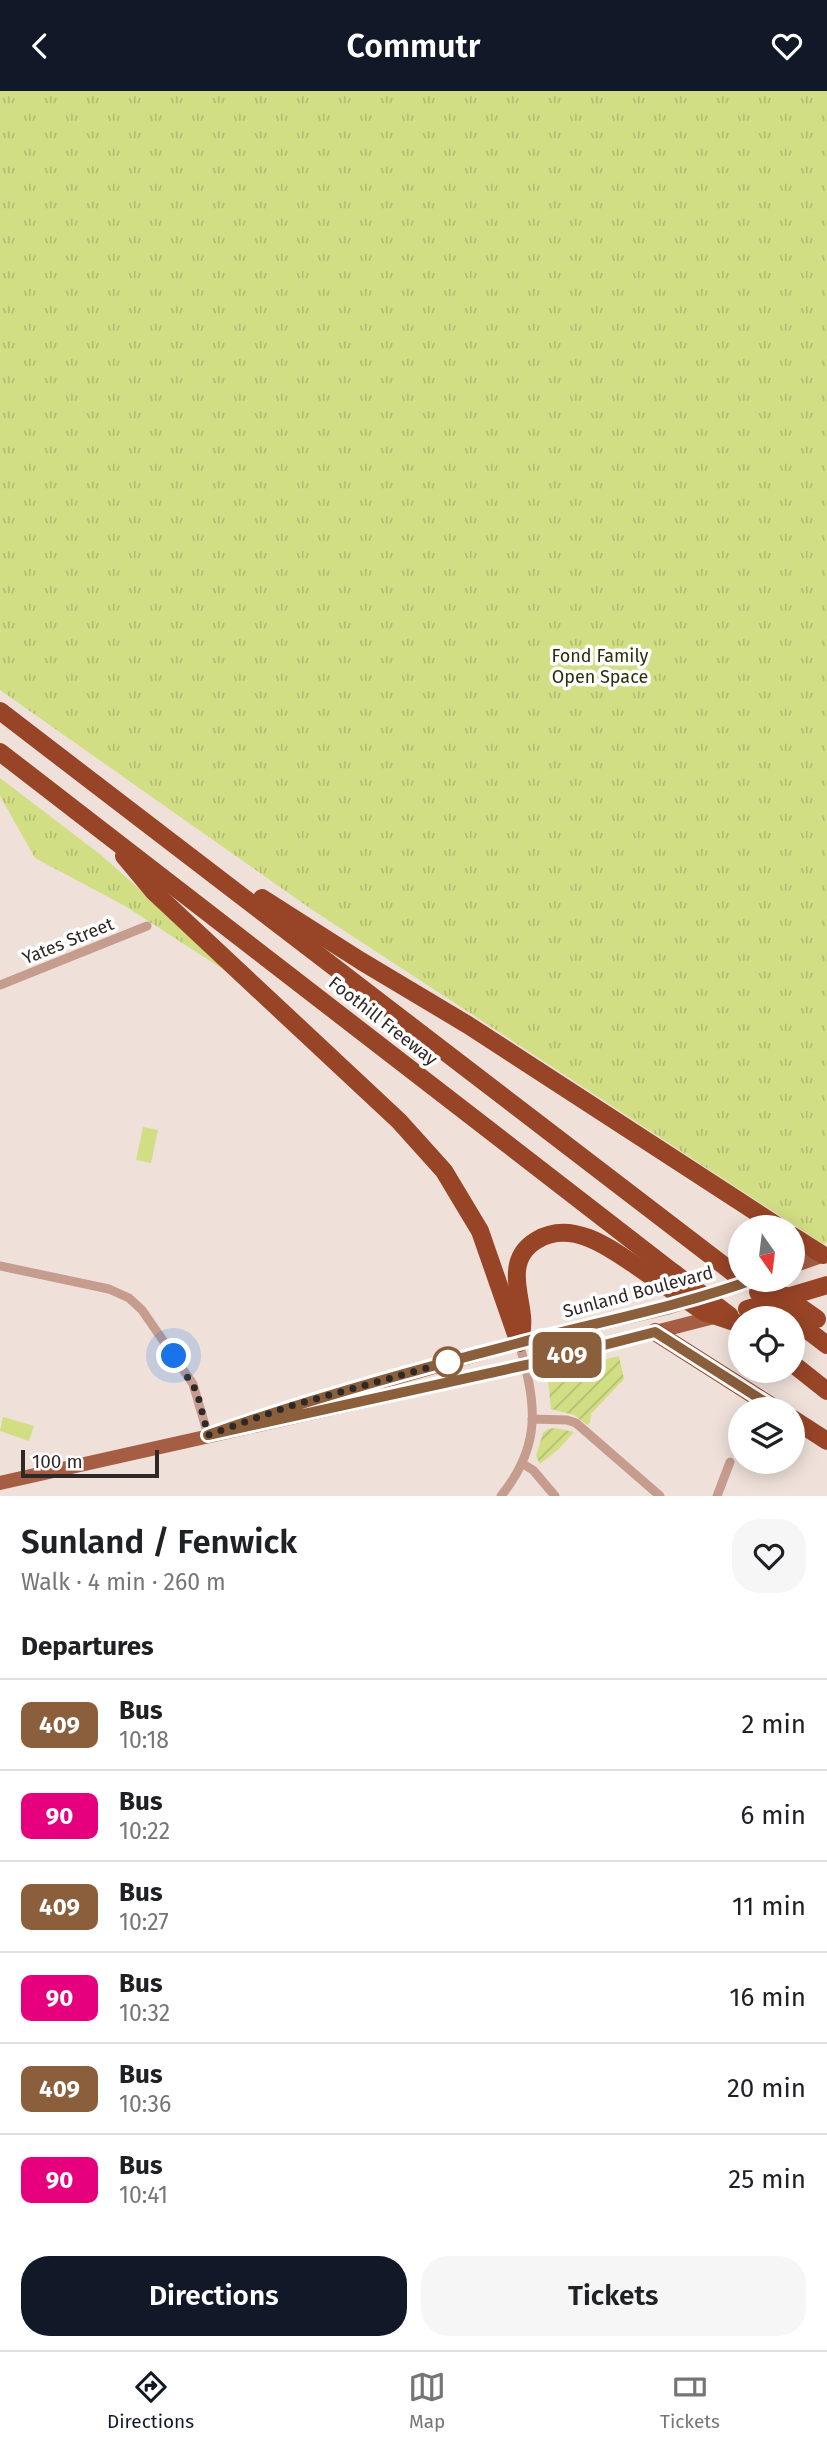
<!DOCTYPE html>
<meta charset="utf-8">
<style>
body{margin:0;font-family:"Fira Sans",sans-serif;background:#f6f6f6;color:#202124;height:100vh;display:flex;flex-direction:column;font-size:26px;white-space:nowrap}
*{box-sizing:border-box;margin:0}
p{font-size:23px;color:#757577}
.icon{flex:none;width:38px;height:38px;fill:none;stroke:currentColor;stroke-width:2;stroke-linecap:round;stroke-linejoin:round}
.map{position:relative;height:1405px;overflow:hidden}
.panel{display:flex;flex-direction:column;background:#fff;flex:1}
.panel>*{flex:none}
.badge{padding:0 14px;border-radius:10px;font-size:24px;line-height:46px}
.needle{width:46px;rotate:166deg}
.controls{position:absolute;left:728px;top:1124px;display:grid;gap:14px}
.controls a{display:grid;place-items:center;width:77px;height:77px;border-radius:50%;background:#fff;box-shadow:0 4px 18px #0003;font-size:35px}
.scale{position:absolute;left:21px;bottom:18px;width:138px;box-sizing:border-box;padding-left:7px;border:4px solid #2e2926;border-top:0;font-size:19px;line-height:24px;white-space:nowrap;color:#2e2926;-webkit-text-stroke:5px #fff;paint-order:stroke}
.you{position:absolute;width:35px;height:35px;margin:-18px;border:5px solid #fff;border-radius:50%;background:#1a73e8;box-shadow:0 0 0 10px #1a73e833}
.map>.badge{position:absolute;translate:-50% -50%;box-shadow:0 0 0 4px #fff}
h2{padding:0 21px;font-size:26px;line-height:63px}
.round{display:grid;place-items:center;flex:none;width:74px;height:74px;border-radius:28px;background:#f6f6f6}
.headline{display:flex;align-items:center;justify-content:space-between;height:119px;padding:0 21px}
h1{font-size:33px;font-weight:600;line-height:52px}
.primary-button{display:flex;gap:14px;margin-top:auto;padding:14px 21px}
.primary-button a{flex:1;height:80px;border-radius:28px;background:#111827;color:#fff;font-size:28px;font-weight:600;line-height:80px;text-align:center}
.primary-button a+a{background:#f6f6f6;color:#202124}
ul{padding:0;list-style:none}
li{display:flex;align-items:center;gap:21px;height:91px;padding:0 21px;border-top:2px solid #e0e0e0}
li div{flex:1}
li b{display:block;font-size:26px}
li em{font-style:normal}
li .badge{min-width:77px;font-weight:700;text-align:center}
header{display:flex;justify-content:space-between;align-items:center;height:91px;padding:0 21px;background:#111827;color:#fff;font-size:32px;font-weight:600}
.dock{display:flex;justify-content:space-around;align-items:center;height:98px;border-top:2px solid #e0e0e0;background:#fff;font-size:19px;color:#757577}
.dock a{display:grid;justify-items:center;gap:4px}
.dock .selected{color:#111827}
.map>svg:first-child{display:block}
.grass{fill:url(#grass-tufts)}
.garden{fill:url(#garden-furrows)}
.pitch{fill:#d1de84}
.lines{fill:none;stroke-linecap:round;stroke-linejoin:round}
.street{stroke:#c69c8e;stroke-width:9}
.primary{stroke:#a55d44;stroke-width:14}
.highway{stroke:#984527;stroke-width:18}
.highway-bridge{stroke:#984527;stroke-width:18}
.line-casing{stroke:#fff;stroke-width:16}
.line{stroke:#8b5e3c;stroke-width:10}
.walk{stroke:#2e2926;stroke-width:7;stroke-dasharray:0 12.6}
.stop-dot{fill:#fff;stroke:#8b5e3c;stroke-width:3.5}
.labels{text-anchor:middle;stroke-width:7;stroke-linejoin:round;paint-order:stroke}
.park-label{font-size:18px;fill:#2c3008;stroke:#fff}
.street-label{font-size:18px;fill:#2e2926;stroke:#fff}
</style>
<header><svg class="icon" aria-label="back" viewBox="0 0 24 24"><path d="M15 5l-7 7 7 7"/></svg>Commutr<svg class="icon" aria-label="heart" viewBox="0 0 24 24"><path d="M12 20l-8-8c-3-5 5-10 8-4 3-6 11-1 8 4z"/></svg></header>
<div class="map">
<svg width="827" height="1405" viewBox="0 0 827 1405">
<defs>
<pattern id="grass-tufts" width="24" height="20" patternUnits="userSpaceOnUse" patternTransform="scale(1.75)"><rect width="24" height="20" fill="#d1de84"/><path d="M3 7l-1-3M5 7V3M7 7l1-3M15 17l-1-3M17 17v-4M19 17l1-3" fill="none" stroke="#b4be72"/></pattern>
<pattern id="garden-furrows" width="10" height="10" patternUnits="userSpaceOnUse" patternTransform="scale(1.75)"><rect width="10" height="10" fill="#d1de84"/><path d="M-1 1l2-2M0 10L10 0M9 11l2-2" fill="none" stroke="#b4be72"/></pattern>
</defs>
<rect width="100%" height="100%" fill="#efe1da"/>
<g class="grass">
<polygon points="0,0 827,0 827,1152 823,1153 311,818 0,599"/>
<polygon points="0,687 101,764 249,895 125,815 35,767 0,705"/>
</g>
<g class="garden">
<polygon points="619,1265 624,1288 591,1323 590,1332 587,1334 574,1324 551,1318 548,1289 553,1282"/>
<polygon points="555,1337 574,1341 559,1358 540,1373 536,1365 543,1342 548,1338"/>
</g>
<g class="pitch">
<polygon points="143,1036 158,1039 151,1072 136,1069"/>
<polygon points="3,1326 34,1335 29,1350 0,1340"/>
</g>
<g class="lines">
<g class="street">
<polyline points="0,894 147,835"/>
<polyline points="0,1175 109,1198 129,1207 142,1219 193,1293 208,1344"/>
<polyline points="532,1328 567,1329 576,1332 660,1405"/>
<polyline points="523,1373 533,1379 555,1405"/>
<path d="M501,1405c42,-52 35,-93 18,-153"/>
<polyline points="717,1405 730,1371"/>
</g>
<g class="primary">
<polyline points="793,1175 827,1163"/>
<polyline points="265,1324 519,1252 666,1217 755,1189"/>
<polyline points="0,1392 526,1274 718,1225"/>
</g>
<g class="highway">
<polyline points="0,620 740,1187"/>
<polyline points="0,661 674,1182"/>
<polyline points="124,765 154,801 399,1030 444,1080 480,1140 519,1252"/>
<polyline points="262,807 361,870 468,934 779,1136"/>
<polyline points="793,1145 823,1164"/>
<polyline points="747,1218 827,1194"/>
<polyline points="793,1228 827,1254"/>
<polyline points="655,1241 776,1318"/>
<path d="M521,1244c5,-22 -6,-42 -4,-64 1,-13 8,-24 20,-31 40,-24 84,17 117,38"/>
<polyline points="793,1273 827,1300"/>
<polyline points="793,1328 827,1350"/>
</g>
<g class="highway-bridge">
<polyline points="674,1182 730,1225"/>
<polyline points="654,1187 704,1221 740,1233"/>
<polyline points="746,1188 774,1198 817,1228"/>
<polyline points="758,1201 792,1227"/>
</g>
</g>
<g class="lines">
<g class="line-casing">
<path id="line" d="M755,1188c-77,28 -157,43 -236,64 -105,27 -210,56 -311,92l318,-70 129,-33 121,77"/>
</g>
<use href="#line" class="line"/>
<polyline class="walk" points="174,1265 197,1301 208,1344 290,1315 456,1269 448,1271"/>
</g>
<circle class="stop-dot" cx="448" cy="1271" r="14"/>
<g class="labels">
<g class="park-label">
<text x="600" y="571">Fond Family<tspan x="600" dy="21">Open Space</tspan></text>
</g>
<g class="street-label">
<text transform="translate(68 850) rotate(-22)" y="6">Yates Street</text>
<text transform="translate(383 930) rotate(38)" y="6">Foothill Freeway</text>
<text transform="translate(638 1201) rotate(-15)" y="6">Sunland Boulevard</text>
</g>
</g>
</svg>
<div class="controls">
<a><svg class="needle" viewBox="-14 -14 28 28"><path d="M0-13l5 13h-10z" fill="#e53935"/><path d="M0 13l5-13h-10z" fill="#757577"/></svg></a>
<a><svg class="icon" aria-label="locate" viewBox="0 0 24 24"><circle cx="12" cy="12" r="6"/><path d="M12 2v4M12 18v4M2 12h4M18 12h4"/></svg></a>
<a><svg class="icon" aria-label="layers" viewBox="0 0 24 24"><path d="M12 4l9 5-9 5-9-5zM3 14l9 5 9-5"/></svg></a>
</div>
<div class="scale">100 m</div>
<div class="you" style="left:174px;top:1265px"></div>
<b class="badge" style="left:567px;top:1264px;background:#8b5e3c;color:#fff">409</b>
</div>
<section class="panel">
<div class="headline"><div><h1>Sunland / Fenwick</h1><p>Walk · 4 min · 260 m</p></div><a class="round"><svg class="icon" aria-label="heart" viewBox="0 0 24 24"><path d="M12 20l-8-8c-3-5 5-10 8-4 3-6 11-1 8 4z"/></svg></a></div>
<h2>Departures</h2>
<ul>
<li><span class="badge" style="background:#8b5e3c;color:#fff">409</span><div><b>Bus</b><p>10:18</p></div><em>2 min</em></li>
<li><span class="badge" style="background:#e6007e;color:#fff">90</span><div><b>Bus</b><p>10:22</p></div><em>6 min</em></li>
<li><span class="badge" style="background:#8b5e3c;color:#fff">409</span><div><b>Bus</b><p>10:27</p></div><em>11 min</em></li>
<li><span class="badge" style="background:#e6007e;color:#fff">90</span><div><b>Bus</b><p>10:32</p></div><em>16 min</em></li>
<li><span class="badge" style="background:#8b5e3c;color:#fff">409</span><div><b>Bus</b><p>10:36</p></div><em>20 min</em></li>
<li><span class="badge" style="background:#e6007e;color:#fff">90</span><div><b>Bus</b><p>10:41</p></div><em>25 min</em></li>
</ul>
<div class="primary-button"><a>Directions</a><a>Tickets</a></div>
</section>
<nav class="dock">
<a class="selected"><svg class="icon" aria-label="directions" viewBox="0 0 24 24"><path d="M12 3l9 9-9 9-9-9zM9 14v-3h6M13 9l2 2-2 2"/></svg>Directions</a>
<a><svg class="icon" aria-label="map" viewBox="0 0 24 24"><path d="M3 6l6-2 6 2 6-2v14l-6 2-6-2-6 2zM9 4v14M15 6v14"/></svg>Map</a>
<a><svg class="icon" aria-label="tickets" viewBox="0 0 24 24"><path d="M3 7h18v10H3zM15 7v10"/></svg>Tickets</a>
</nav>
